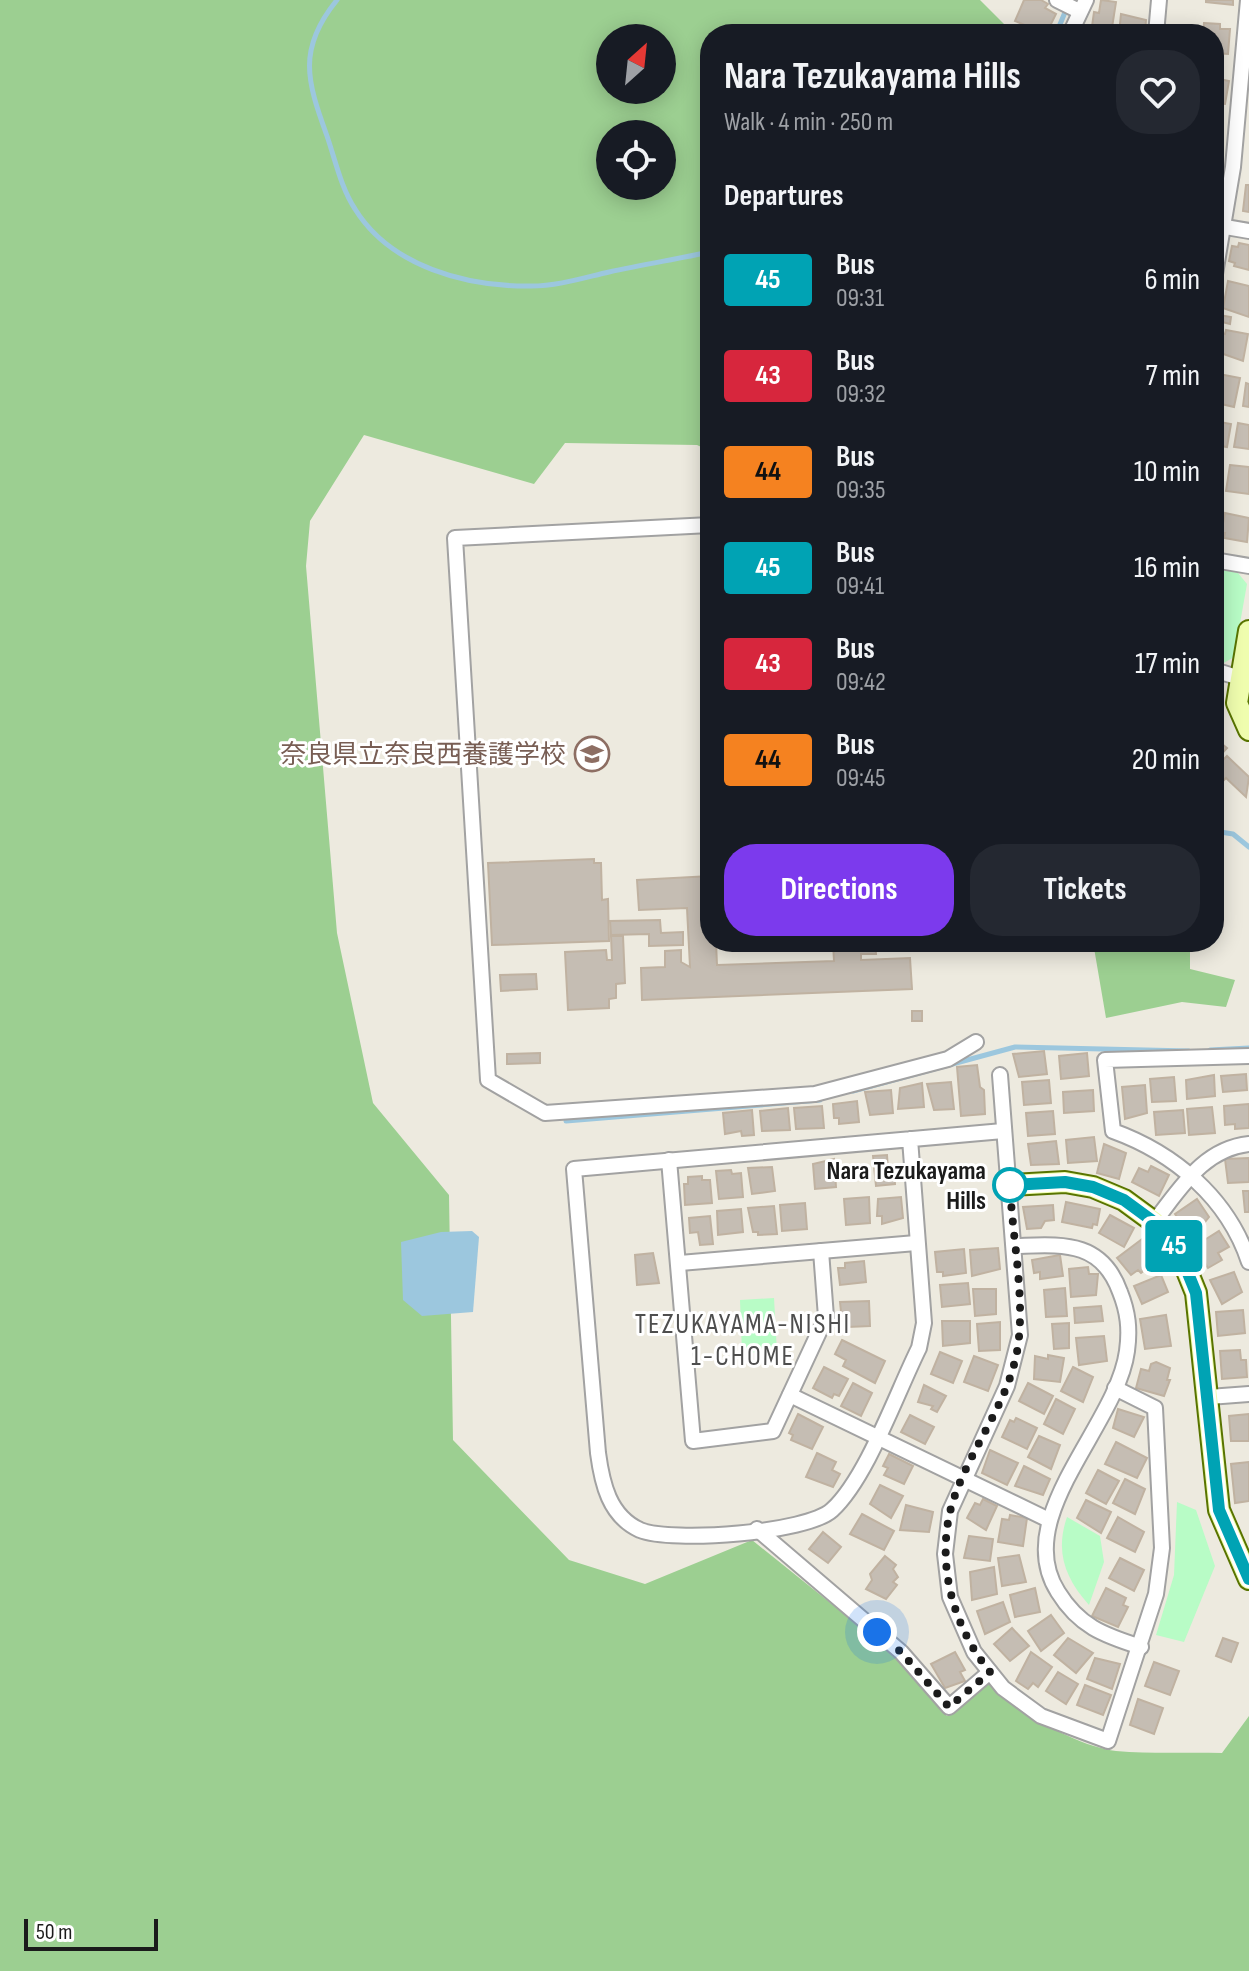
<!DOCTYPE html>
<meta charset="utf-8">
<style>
body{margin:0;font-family:"Sofia Sans Condensed","Noto Sans JP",sans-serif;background:#242831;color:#f1f3f6;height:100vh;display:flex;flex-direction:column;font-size:30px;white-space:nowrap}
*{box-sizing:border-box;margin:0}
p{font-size:26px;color:#9ea1a6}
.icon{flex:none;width:44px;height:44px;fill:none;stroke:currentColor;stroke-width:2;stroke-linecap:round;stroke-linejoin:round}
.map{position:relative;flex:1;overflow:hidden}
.side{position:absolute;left:700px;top:24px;width:524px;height:928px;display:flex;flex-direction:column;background:#171b24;border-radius:32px;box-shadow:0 4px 20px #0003}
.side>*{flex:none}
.badge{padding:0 16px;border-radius:6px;font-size:28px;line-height:52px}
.needle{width:52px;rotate:27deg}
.fabs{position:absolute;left:596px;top:24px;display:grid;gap:16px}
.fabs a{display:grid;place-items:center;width:80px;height:80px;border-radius:50%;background:#171b24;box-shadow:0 4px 20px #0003;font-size:40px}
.scale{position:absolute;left:24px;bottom:20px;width:134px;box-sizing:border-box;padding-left:8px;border:4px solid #1b1b1b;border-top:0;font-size:22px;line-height:28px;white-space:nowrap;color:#1b1b1b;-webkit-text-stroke:6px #fff;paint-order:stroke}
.you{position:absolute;width:40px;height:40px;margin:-20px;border:6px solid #fff;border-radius:50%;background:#1a73e8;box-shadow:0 0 0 12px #1a73e833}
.map>.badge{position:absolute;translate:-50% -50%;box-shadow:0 0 0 4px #fff}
h2{padding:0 24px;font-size:30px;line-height:72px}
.round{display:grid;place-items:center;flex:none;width:84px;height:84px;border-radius:32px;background:#242831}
.summary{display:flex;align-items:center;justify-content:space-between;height:136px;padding:0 24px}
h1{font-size:38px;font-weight:700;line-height:60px}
.button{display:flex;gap:16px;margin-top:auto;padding:16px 24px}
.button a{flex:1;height:92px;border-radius:32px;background:#7c3aed;color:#fff;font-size:32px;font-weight:700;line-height:92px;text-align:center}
.button a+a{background:#242831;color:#f1f3f6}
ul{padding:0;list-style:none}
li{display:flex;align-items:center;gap:24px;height:96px;padding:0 24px}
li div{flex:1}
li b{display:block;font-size:30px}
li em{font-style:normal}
li .badge{min-width:88px;font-weight:700;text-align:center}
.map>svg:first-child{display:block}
.forest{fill:#9ccf91;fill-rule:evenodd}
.park{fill:#b8fcc6}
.water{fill:#9cc7de}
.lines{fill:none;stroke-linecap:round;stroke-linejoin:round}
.stream{stroke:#9cc7de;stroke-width:5}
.building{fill:#c5bdb3;stroke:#c0b2a1;stroke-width:2}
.street-casing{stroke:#a2a2a2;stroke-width:18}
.secondary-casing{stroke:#597400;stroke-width:24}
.street{stroke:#fff;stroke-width:14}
.secondary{stroke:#effdae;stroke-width:20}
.line-casing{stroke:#fff;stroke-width:18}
.line{stroke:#00a3b4;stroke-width:12}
.walk{stroke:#1b1b1b;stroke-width:8;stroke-dasharray:0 14.4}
.stop-dot{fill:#fff;stroke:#00a3b4;stroke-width:4}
.labels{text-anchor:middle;stroke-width:6;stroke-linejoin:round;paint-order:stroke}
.education-label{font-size:26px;fill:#785e54;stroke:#fff;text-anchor:end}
.stop-label{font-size:26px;font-weight:bold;fill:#1b1b1b;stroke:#fff;text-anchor:end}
.neighbourhood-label{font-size:28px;letter-spacing:2px;fill:#4e4e4e;stroke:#fff}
</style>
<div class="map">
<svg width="1249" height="1971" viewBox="0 0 1249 1971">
<rect width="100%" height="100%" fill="#edeadf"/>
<g class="forest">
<path d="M0,0h980l34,34h-42l-8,-6 -6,6h-248v417l-13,-6 -132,-2 -31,41 -170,-49 -54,86 -4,45 31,367 36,170 76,92 4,245 116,120 76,24 107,-44 142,114 53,62 40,-34c26,28 91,65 129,69 35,3 71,1 106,2l27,-37v255h-1249zM610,38h52v52h-52zM610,134h52v52h-52z"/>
<polygon points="1093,942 1190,942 1190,969 1235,980 1226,1007 1182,1002 1106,1018"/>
</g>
<g class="park">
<polygon points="1214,568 1238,573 1247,584 1234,657 1222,664 1214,661"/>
<polygon points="774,1298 777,1352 742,1353 740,1300"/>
<polygon points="1177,1502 1196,1510 1215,1566 1184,1642 1156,1635 1174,1575"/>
<path d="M1067,1517l33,19 4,26 -15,43c-24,-27 -34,-53 -22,-88z"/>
</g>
<polygon class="water" points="472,1231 479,1237 473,1312 422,1316 403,1300 401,1242 441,1232"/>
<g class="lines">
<g class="stream">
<path d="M337,0c-40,49 -30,81 -10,136 8,23 14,52 28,73 36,58 112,78 176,77 27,0 52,-8 78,-14 33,-7 67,-13 101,-20"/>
<polyline points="1056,34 1068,5"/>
<polyline points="1214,831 1233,834 1249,847"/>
<polyline points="1210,1050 1249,1048"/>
<polyline points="853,1091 1015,1047 1189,1051"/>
<polyline points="566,1121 820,1100"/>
</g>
</g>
<g class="building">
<polygon points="1024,0 1041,0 1048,4 1045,8 1056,14 1046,34 1015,21"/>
<polygon points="1101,0 1116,2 1111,34 1091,34 1094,12 1099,13"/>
<polygon points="1206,0 1233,0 1233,5 1206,2"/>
<polygon points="1121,14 1146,20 1145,34 1119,34"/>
<polygon points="1204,23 1220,24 1220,29 1230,29 1228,54 1214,53 1214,34 1203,34"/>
<polygon points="1172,27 1193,28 1193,34 1171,34"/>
<polygon points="1214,78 1229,81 1225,104 1214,103"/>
<polygon points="1214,127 1221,127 1219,148 1214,148"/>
<polygon points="1246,185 1249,185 1249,212 1243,211"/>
<polygon points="1239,243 1249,245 1249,270 1234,266 1235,263 1229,261 1232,246 1238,247"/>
<polygon points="1228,281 1249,286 1249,317 1223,308"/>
<polygon points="1219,315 1231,317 1230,324 1218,321"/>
<polygon points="1226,330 1248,334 1243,361 1215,351 1218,332 1225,334"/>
<polygon points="1219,374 1240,378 1234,407 1217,403 1214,399 1214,378 1218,379"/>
<polygon points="1246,383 1249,384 1249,407 1243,406"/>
<polygon points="1214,421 1231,424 1227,447 1214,445"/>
<polygon points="1238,423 1249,425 1249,449 1234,447"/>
<polygon points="1230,465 1249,467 1249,494 1226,491"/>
<polygon points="1214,470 1222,471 1217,494 1214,493"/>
<polygon points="1225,513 1249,518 1247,542 1224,538 1225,533 1221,533"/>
<polygon points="1215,728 1221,734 1216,739 1227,748 1214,762"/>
<polygon points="1227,756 1249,777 1246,797 1226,778 1214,790 1214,769"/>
<polygon points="594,859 594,863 601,863 602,900 608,899 609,941 492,945 488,863"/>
<polygon points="710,876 710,942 716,942 717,965 834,961 833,942 875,942 876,954 861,954 861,960 910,958 912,989 642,1000 641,968 665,967 665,951 681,950 681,962 690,967 687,908 639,910 637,880"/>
<polygon points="660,920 661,933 683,932 683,945 649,946 649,934 611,935 610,921"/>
<polygon points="611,936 623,936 625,983 616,984 616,998 609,999 609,1008 568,1010 565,952 606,950 607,960 612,960"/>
<polygon points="536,974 537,989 501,991 500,975"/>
<rect x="912" y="1011" width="10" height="10"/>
<polygon points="1044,1051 1047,1074 1019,1077 1013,1054"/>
<polygon points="540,1053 540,1063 507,1064 507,1054"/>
<polygon points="1087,1053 1089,1076 1061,1079 1059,1056"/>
<polygon points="977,1065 980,1087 984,1090 985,1114 961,1116 957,1067"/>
<polygon points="1246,1074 1247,1090 1223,1092 1221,1076"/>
<polygon points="1214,1075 1215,1096 1187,1099 1186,1080"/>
<polygon points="1174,1077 1176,1101 1152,1102 1150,1079"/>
<polygon points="1049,1080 1051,1103 1024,1105 1022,1082"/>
<polygon points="951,1082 954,1109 934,1110 927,1084"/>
<polygon points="922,1083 924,1107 898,1109 900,1088"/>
<polygon points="1145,1085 1147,1113 1125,1119 1122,1087"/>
<polygon points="891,1090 893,1113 870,1115 865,1092"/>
<polygon points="1093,1090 1094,1111 1064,1113 1063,1092"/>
<polygon points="857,1101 859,1122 839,1124 839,1118 834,1118 833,1104"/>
<polygon points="1249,1104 1249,1128 1235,1129 1235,1124 1225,1125 1224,1106"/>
<polygon points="822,1106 824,1128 796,1129 794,1108"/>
<polygon points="1212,1107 1215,1133 1189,1135 1187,1109"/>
<polygon points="788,1108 790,1130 762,1131 760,1111"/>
<polygon points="752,1110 754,1135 742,1136 741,1131 725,1134 723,1113"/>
<polygon points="1183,1110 1185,1133 1156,1135 1154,1112"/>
<polygon points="1053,1111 1055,1134 1028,1136 1026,1113"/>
<polygon points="1094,1137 1097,1161 1068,1163 1066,1140"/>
<polygon points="1056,1141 1059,1164 1031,1165 1028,1144"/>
<polygon points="1104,1144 1126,1153 1119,1179 1097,1173"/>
<polygon points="887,1155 888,1170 894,1169 895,1184 876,1186 873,1156"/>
<polygon points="1249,1158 1249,1182 1228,1183 1225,1159"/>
<polygon points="834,1159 836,1187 815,1189 813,1164"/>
<polygon points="1151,1166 1169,1175 1159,1196 1132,1182 1139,1168 1148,1172"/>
<polygon points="772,1167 775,1191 752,1194 748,1168"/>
<polygon points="731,1170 732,1174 741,1173 743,1197 719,1199 716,1171"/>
<polygon points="702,1176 702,1180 710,1180 712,1203 685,1205 684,1184 688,1184 688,1177"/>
<polygon points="1243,1191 1249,1191 1249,1212 1245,1212"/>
<polygon points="869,1197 870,1223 846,1225 844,1199"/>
<polygon points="901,1197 903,1218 882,1224 882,1216 877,1216 878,1199"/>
<polygon points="1197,1199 1209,1217 1201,1227 1188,1233 1175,1214"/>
<polygon points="1066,1202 1100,1209 1097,1225 1093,1224 1092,1228 1062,1222"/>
<polygon points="805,1203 807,1229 782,1231 780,1205"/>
<polygon points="1053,1205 1054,1220 1045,1221 1041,1228 1027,1229 1023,1207"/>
<polygon points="774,1206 777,1234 758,1235 758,1232 753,1232 748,1208"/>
<polygon points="741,1209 743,1232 718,1235 717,1211"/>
<polygon points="1110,1215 1134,1228 1124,1247 1099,1233"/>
<polygon points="710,1216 713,1244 700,1245 698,1232 690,1233 689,1218"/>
<polygon points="1219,1231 1229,1247 1218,1253 1222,1260 1208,1268 1195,1246"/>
<polygon points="1142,1239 1159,1259 1141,1273 1138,1270 1131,1275 1117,1258"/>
<polygon points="998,1248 1000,1269 972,1276 970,1250"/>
<polygon points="964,1249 966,1273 943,1276 943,1272 937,1272 935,1252"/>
<polygon points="653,1253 659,1283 637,1285 635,1255"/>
<polygon points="1060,1255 1063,1276 1040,1279 1040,1272 1034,1273 1032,1260"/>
<polygon points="864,1261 866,1282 840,1285 838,1268 845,1268 845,1263"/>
<polygon points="1088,1267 1089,1274 1098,1274 1096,1295 1071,1297 1069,1269"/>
<polygon points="1234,1272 1242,1292 1222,1304 1210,1280"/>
<polygon points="1161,1275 1168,1292 1142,1304 1134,1286"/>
<polygon points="968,1283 970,1304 942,1307 940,1285"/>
<polygon points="1065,1288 1067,1316 1046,1317 1044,1290"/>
<polygon points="973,1289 996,1289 996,1314 975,1316"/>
<polygon points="869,1301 870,1326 848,1327 848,1320 842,1321 840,1302"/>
<polygon points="1101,1306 1103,1321 1075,1323 1074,1308"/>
<polygon points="1243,1310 1245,1333 1218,1336 1216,1312"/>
<polygon points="1166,1315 1171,1346 1145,1349 1140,1319"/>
<polygon points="942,1321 970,1321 970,1343 943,1346"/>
<polygon points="1000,1322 1000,1350 979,1351 977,1324"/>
<polygon points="1069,1323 1069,1348 1054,1349 1052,1324"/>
<polygon points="1104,1336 1107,1361 1079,1365 1076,1338"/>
<polygon points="842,1340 885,1361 875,1383 843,1366 846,1360 835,1354"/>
<polygon points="1240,1350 1241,1360 1246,1360 1247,1377 1222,1379 1220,1351"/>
<polygon points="940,1352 962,1361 953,1383 931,1374"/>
<polygon points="1048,1355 1064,1358 1060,1382 1034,1379 1035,1356 1048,1359"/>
<polygon points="974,1356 998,1365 988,1391 964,1382"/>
<polygon points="1156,1362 1170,1368 1167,1380 1170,1380 1164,1396 1136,1388 1141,1369 1149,1371 1151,1364"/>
<polygon points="824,1367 848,1379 839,1396 834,1394 832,1398 813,1388"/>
<polygon points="1073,1367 1093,1377 1083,1402 1061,1391"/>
<polygon points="853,1383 872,1393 861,1416 841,1406"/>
<polygon points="1028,1383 1053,1396 1044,1414 1019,1401"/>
<polygon points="924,1385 946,1396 937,1412 931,1409 933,1406 918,1402"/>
<polygon points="1056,1399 1075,1409 1063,1434 1044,1424"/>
<polygon points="1118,1409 1144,1417 1134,1437 1113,1428"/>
<polygon points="798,1414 823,1427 812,1449 791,1440 793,1435 789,1433"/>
<polygon points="1249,1414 1249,1441 1231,1441 1229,1416"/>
<polygon points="910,1415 934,1427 925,1444 901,1432"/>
<polygon points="1016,1418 1037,1428 1027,1449 1002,1437 1010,1420 1014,1422"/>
<polygon points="1039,1436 1060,1445 1051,1469 1028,1457"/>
<polygon points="1116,1442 1147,1458 1137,1478 1105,1464"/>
<polygon points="990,1450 1018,1463 1007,1485 982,1473"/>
<polygon points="817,1453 836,1462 832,1470 840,1474 833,1487 806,1477"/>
<polygon points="889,1454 913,1466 904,1484 884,1475 888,1468 883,1466"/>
<polygon points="1249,1462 1249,1501 1235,1503 1231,1464"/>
<polygon points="1024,1466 1050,1479 1043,1495 1015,1486"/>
<polygon points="1098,1470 1119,1481 1106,1504 1086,1493"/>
<polygon points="1125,1479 1145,1489 1135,1514 1113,1503"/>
<polygon points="880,1485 903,1496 891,1518 870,1504"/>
<polygon points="983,1499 997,1506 986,1530 967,1518 975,1503 980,1505"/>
<polygon points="1086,1500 1111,1512 1101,1533 1077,1518"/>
<polygon points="906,1505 933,1512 929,1532 900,1530"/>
<polygon points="862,1514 894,1531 884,1550 850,1534"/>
<polygon points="1010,1515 1027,1518 1023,1546 998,1542 1002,1519 1009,1520"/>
<polygon points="1118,1517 1144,1532 1135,1552 1107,1538"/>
<polygon points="823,1532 841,1547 828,1563 809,1549"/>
<polygon points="969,1536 993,1539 990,1561 964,1558"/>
<polygon points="1019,1555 1026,1582 1002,1586 998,1558"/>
<polygon points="885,1556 896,1565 893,1569 898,1577 893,1582 897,1585 886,1599 866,1589 872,1580 870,1574"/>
<polygon points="1120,1558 1144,1570 1134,1591 1109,1578"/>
<polygon points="994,1567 997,1594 972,1600 970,1572"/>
<polygon points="1035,1588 1040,1612 1015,1617 1010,1595"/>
<polygon points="1106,1588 1126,1598 1123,1605 1128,1607 1118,1627 1092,1616"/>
<polygon points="1003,1602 1010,1622 985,1634 977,1611"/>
<polygon points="1051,1615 1064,1633 1041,1651 1028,1631"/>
<polygon points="1012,1628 1029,1646 1010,1661 994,1644"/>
<polygon points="1068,1638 1093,1653 1076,1673 1054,1655"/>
<polygon points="1223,1638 1238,1643 1231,1662 1216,1656"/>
<polygon points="955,1652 965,1670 960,1672 965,1681 945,1688 931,1664"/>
<polygon points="1031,1652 1052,1667 1038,1687 1033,1683 1028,1689 1016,1681"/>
<polygon points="1095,1658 1120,1664 1112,1689 1087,1679"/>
<polygon points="1154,1662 1179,1671 1170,1695 1145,1686"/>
<polygon points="1058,1672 1078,1684 1066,1704 1046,1691"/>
<polygon points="1085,1685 1111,1695 1103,1715 1077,1705"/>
<polygon points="1138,1699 1163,1708 1154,1734 1130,1725"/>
</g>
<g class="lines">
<g class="street-casing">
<g id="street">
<polyline points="1057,0 1079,11"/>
<polyline points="1070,34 1086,0"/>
<polyline points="1156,34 1159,0"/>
<polyline points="1214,225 1249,231"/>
<polyline points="1214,280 1233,167 1248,0"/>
<polyline points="710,525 455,538 488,1080 545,1113 815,1094 948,1059 976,1042"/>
<polyline points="1214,560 1249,566"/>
<polyline points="1214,670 1240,678"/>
<path d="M1249,1056l-144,4 8,71c61,22 115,67 136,131"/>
<polyline points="1000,1075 1020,1335 1007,1386 950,1511 945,1554 950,1597 974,1652 1003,1688 1041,1716 1108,1741 1156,1594 1162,1548 1155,1408 1115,1388"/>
<path d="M910,1139l14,184 -5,25c-22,44 -52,130 -87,162 -25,23 -160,33 -192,20 -31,-14 -38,-47 -42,-77l-24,-284 429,-38"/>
<polyline points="669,1160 693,1441 773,1431 826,1317 821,1251"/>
<path d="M1154,1222c27,-34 49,-73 95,-78"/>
<path d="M1014,1246c46,-1 87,-7 106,46 8,20 10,37 7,59 -10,75 -117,166 -69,241 21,34 45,43 83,55"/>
<polyline points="680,1263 916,1243"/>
<polyline points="790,1395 1049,1520"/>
<polyline points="1209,1397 1249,1394"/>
<polyline points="757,1529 901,1652 949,1707 990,1672"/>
</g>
</g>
<g class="secondary-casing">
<g id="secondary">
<polyline points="1249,631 1237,703 1249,730"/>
<polyline points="1010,1185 1065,1182 1093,1187 1124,1200 1154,1222 1179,1251 1196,1293 1219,1510 1249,1579"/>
</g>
</g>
<use href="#street" class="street"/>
<use href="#secondary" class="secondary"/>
</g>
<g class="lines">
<g class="line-casing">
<polyline id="line" points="1010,1185 1065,1182 1093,1187 1124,1200 1154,1222 1179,1251 1196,1293 1219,1510 1249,1579"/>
</g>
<use href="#line" class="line"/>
<path class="walk" d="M877,1632l24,20 48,55 41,-35c-36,-44 -53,-104 -40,-160 13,-53 52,-98 65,-151 13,-52 -3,-122 -5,-176"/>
</g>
<defs>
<g id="school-ring" transform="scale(1.8)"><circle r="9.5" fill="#fff" stroke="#8d6e63" stroke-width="1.5"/><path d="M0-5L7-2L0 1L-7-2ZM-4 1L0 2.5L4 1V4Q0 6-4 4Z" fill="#8d6e63"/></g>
</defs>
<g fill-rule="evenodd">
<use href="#school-ring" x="592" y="754"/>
</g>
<circle class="stop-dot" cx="1010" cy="1185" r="16"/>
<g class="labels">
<g class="education-label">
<text x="566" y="763">奈良県立奈良西養護学校</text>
</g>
<g class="stop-label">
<text x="986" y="1179">Nara Tezukayama<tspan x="986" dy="30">Hills</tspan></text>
</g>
<g class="neighbourhood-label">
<text x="743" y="1333">TEZUKAYAMA-NISHI<tspan x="743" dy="32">1-CHOME</tspan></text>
</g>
</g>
</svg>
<div class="fabs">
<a><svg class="needle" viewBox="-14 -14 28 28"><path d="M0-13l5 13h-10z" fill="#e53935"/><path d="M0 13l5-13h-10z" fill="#9ea1a6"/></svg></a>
<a><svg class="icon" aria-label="locate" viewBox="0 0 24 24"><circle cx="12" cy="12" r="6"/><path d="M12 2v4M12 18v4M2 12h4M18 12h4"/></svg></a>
</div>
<div class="scale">50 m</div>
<div class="you" style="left:877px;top:1632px"></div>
<b class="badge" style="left:1174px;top:1246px;background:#00a3b4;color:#fff">45</b>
<section class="side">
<div class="summary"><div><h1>Nara Tezukayama Hills</h1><p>Walk · 4 min · 250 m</p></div><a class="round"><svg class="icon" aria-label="heart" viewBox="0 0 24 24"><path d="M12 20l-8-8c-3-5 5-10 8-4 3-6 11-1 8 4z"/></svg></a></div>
<h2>Departures</h2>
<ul>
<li><span class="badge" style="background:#00a3b4;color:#fff">45</span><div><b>Bus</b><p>09:31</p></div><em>6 min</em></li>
<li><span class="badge" style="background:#d7263d;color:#fff">43</span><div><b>Bus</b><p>09:32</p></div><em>7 min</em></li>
<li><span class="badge" style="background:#f58220;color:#111">44</span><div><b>Bus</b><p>09:35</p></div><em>10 min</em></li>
<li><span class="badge" style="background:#00a3b4;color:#fff">45</span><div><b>Bus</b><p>09:41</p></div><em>16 min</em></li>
<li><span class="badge" style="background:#d7263d;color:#fff">43</span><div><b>Bus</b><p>09:42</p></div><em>17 min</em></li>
<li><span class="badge" style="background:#f58220;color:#111">44</span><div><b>Bus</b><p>09:45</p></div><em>20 min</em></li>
</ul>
<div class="button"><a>Directions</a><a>Tickets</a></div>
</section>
</div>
